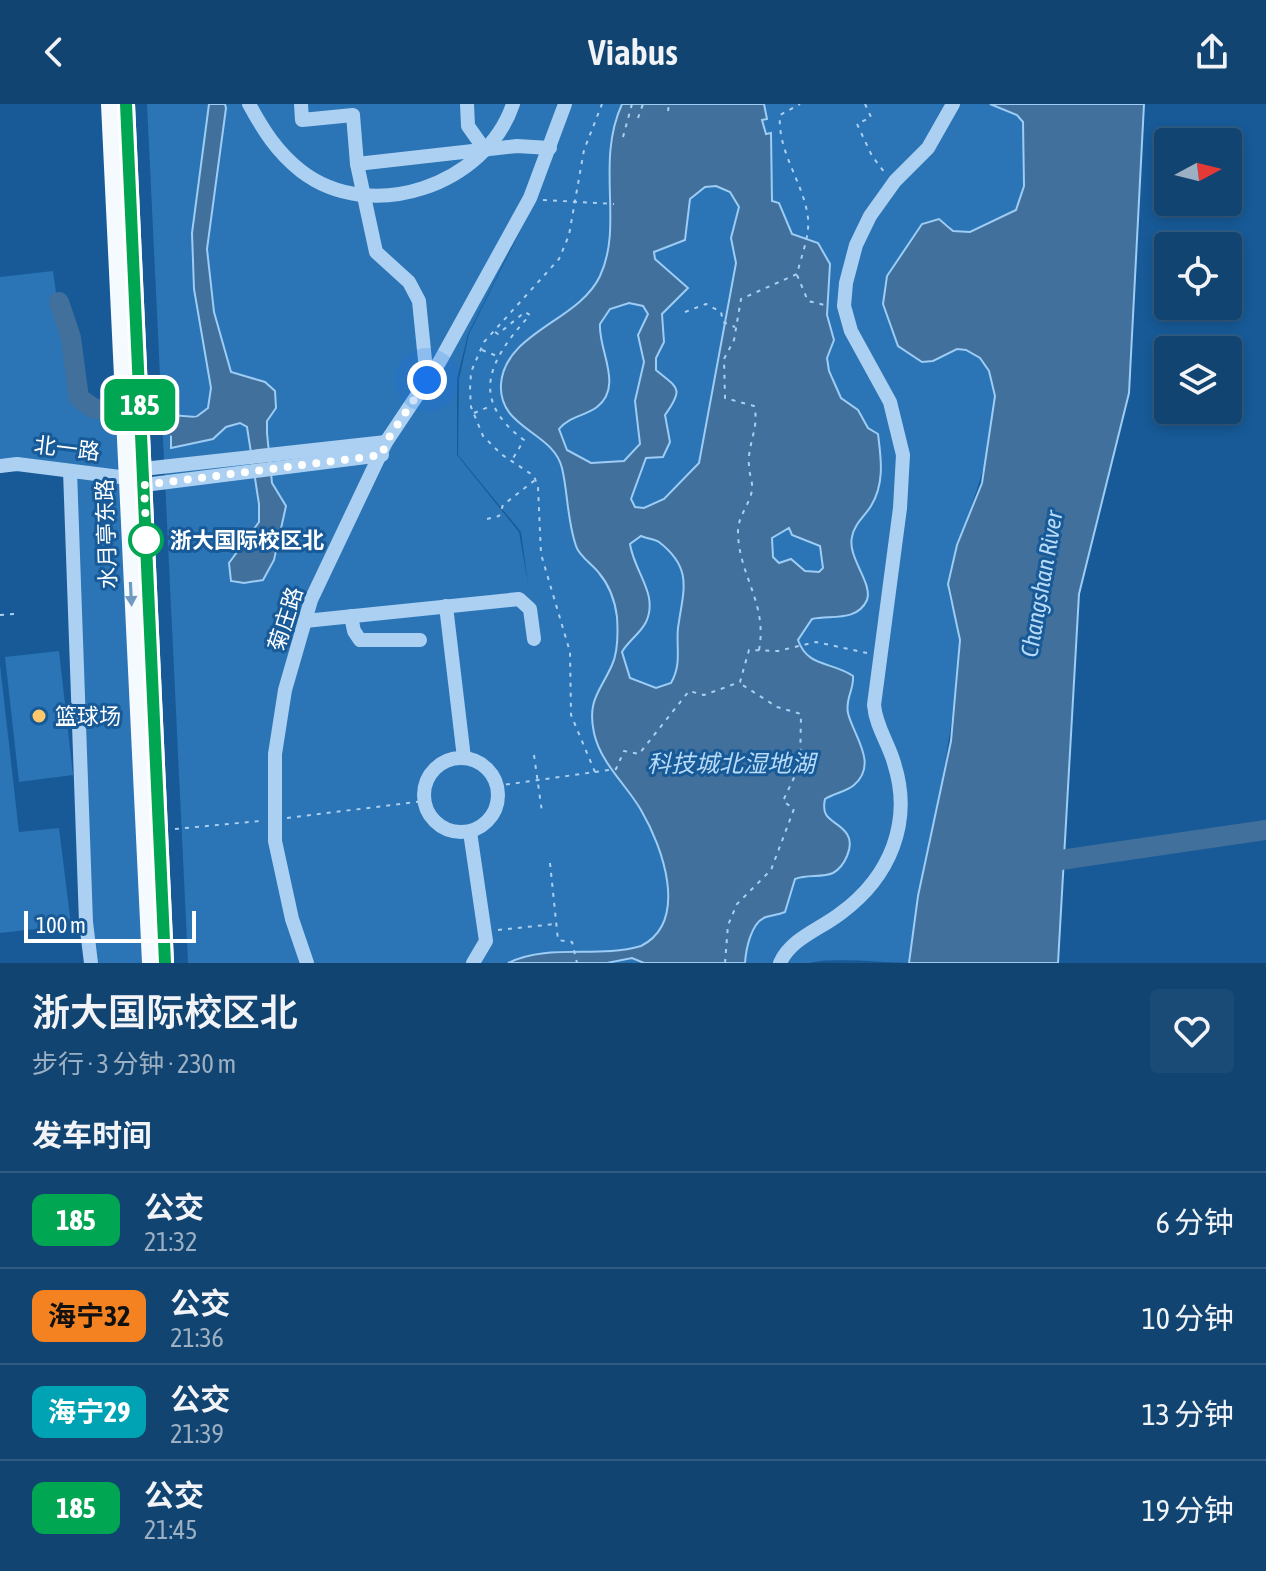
<!DOCTYPE html>
<html lang="zh">
<meta charset="utf-8">
<style>
body{margin:0;font-family:"Asap Condensed","Noto Sans SC",sans-serif;background:#1a4b76;color:#f1f3f6;height:100vh;display:flex;flex-direction:column;font-size:30px;white-space:nowrap}
*{box-sizing:border-box;margin:0}
p{font-size:26px;color:#9cb0c3}
.icon{flex:none;width:44px;height:44px;fill:none;stroke:currentColor;stroke-width:2;stroke-linecap:round;stroke-linejoin:round}
.map{position:relative;height:859px;overflow:hidden}
.panel{display:flex;flex-direction:column;background:#114471;flex:1}
.panel>*{flex:none}
.badge{padding:0 16px;border-radius:12px;font-size:28px;line-height:52px}
.needle{width:52px;rotate:83deg}
.fabs{position:absolute;left:1154px;top:24px;display:grid;gap:16px}
.fabs a{display:grid;place-items:center;width:88px;height:88px;border-radius:8px;background:#114471;box-shadow:0 4px 12px #0003,0 0 0 2px #305c84;font-size:40px}
.scale{position:absolute;left:24px;bottom:20px;width:172px;box-sizing:border-box;padding-left:8px;border:4px solid #fff;border-top:0;font-size:22px;line-height:28px;white-space:nowrap;color:#fff;-webkit-text-stroke:6px #175a97;paint-order:stroke}
.you{position:absolute;width:40px;height:40px;margin:-20px;border:6px solid #fff;border-radius:50%;background:#1a73e8;box-shadow:0 0 0 12px #1a73e833}
.map>.badge{position:absolute;translate:-50% -50%;box-shadow:0 0 0 4px #fff}
h2{padding:0 32px;font-size:30px;line-height:72px}
.round{display:grid;place-items:center;flex:none;width:84px;height:84px;border-radius:8px;background:#1a4b76}
.overview{display:flex;align-items:center;justify-content:space-between;height:136px;padding:0 32px}
h1{font-size:38px;font-weight:600;line-height:60px}
ul{padding:0;list-style:none}
li{display:flex;align-items:center;gap:24px;height:96px;padding:0 32px;border-top:2px solid #305c84}
li div{flex:1}
li b{display:block;font-size:30px}
li em{font-style:normal}
li .badge{min-width:88px;font-weight:700;text-align:center}
header{display:flex;justify-content:space-between;align-items:center;height:104px;padding:0 32px;background:#114471;font-size:36px;font-weight:600}
.map>svg:first-child{display:block}
.green{fill:#2b74b6}
.water{fill:#41709c;stroke:#9dccf4;stroke-width:2;fill-rule:evenodd}
.lines{fill:none;stroke-linecap:round;stroke-linejoin:round}
.river{stroke:#41709c;stroke-width:20}
.path{stroke:#abd0f1;stroke-width:2;stroke-dasharray:4 6;stroke-linecap:butt}
.minor{stroke:#abd0f1;stroke-width:14}
.major{stroke:#f5faff;stroke-width:18}
.oneway{fill:#709ac1}
.line-casing{stroke:#fff;stroke-width:18}
.line{stroke:#00a651;stroke-width:12}
.walk{stroke:#fff;stroke-width:8;stroke-dasharray:0 14.4}
.stop-dot{fill:#fff;stroke:#00a651;stroke-width:4}
.poi-dot{fill:#ffc86b;stroke:#175a97;stroke-width:3}
.labels{text-anchor:middle;stroke-width:6;stroke-linejoin:round;paint-order:stroke}
.street-label{font-size:22px;fill:#fff;stroke:#175a97}
.stop-label{font-size:22px;font-weight:bold;fill:#fff;stroke:#175a97;text-anchor:start}
.poi-label{font-size:22px;fill:#fff;stroke:#175a97;text-anchor:start}
.water-label{font-size:24px;font-style:italic;fill:#b7daf8;stroke:#175a97}
</style>
<header><svg class="icon" aria-label="back" viewBox="0 0 24 24"><path d="M15 5l-7 7 7 7"/></svg>Viabus<svg class="icon" aria-label="share" viewBox="0 0 24 24"><path d="M12 15V3M7 8l5-5 5 5M5 13v7h14v-7"/></svg></header>
<div class="map">
<svg width="1266" height="859" viewBox="0 0 1266 859">
<rect width="100%" height="100%" fill="#175a97"/>
<g class="green">
<path d="M147,0h410l-24,100 -65,130 -11,45v76l62,77 9,52 -7,-52 -63,-77 1,-76 10,-45 65,-131 25,-99h431c8,6 21,6 28,13 16,13 6,76 -2,93l-46,22 -17,-1 -6,-8 -14,138c16,-9 27,-17 44,-5 51,37 -21,176 -29,225 -2,19 11,39 12,59 1,13 -2,29 -4,42 -9,95 -34,187 -47,281 -25,0 -79,-6 -99,0h-622z"/>
<polygon points="53,167 70,291 84,307 125,315 151,859 91,859 70,367 0,362 0,173"/>
<polygon points="59,547 73,671 19,678 5,553"/>
<polygon points="0,561 19,728 59,724 71,821 0,829"/>
</g>
<g class="water">
<polygon points="209,0 225,0 226,4 207,145 214,208 231,268 265,278 275,287 276,304 267,317 267,329 272,379 286,402 274,456 263,476 244,479 231,477 229,459 259,418 259,400 247,323 240,319 226,323 213,335 171,344 171,311 196,313 208,304 211,284 194,185 192,129"/>
<path d="M622,0h142l3,15 -5,1 4,14 5,-1 1,68 7,2 13,31 26,9 12,21 -3,51 7,25 -7,18 2,13 12,27 17,12 10,18 10,6c3,24 7,49 -7,72 -6,10 -17,18 -19,31 -5,20 21,46 15,63 -10,22 -36,15 -55,19l-14,21c10,28 33,21 55,36 1,14 -8,23 -5,37 5,22 31,51 6,72 -8,7 -20,8 -29,14 -5,23 12,20 22,35 8,12 -3,33 -14,39 -11,5 -26,1 -38,6l-10,33c-7,3 -12,3 -19,5 -15,5 -20,32 -21,46h-101l-12,-5 -25,5h-99c42,-20 89,-4 133,-17 49,-25 21,-100 0,-136 -15,-26 -40,-46 -47,-77 -7,-33 6,-41 18,-68 6,-13 6,-33 5,-48 -2,-16 -8,-32 -18,-44 -7,-9 -20,-17 -23,-27 -9,-26 -8,-53 -14,-78 -9,-37 -64,-39 -61,-84 4,-52 78,-63 99,-108 24,-51 -5,-113 22,-172zM716,82l14,6 9,15 -8,31 5,25 -37,200 -35,36 -20,9 -9,-1 -4,-8 15,-41 17,-1 7,-15 -5,-27c20,-28 12,-27 -9,-45v-12l8,-16 -2,-28 26,-26 -33,-29 -1,-7 31,-12 5,-41 15,-12zM629,199l14,3 5,8 -10,21 6,27 -9,39 5,43 -16,17 -33,2 -24,-13 -8,-21c9,-12 26,-13 38,-22 27,-21 1,-57 3,-83l10,-15zM789,424l3,7 28,11 3,22 -4,4 -14,-1 -14,-12 -12,4 -6,-6 -1,-19zM641,432c6,3 12,2 18,6 35,27 24,49 19,86 -2,20 4,36 -7,55l-15,5 -26,-10 -8,-26c6,-11 18,-18 24,-30 13,-28 -12,-50 -16,-78z"/>
<polygon points="990,0 1144,0 1129,289 1079,490 1058,859 909,859 918,792 951,637 960,536 948,480 957,441 982,379 995,292 989,267 980,254 966,246 957,245 933,257 922,258 898,242 883,200 887,172 922,120 939,115 953,127 970,128 1016,106 1024,82 1023,18 1017,11"/>
</g>
<g class="lines">
<g class="river">
<polyline points="59,198 71,234 79,294 93,304 187,325 198,323"/>
<polyline points="1040,759 1266,726"/>
</g>
<g class="path">
<polyline points="865,0 871,13 857,20 872,52 885,69"/>
<polyline points="668,7 669,0"/>
<polyline points="638,14 643,0"/>
<polyline points="623,33 632,0"/>
<polyline points="543,96 614,100"/>
<polyline points="797,171 808,197 829,202"/>
<polyline points="685,208 706,200 721,208 723,218 735,223"/>
<path d="M495,228l3,2 27,-22 5,3c-39,43 -63,83 -6,125l-12,20"/>
<polyline points="482,246 497,252"/>
<polyline points="474,309 491,302"/>
<polyline points="487,415 499,412 503,401 535,376"/>
<polyline points="0,511 15,510"/>
<path d="M759,546c9,-47 -21,-75 -21,-119 0,-15 12,-27 14,-41 1,-8 -3,-16 -3,-24 -2,-22 11,-39 5,-60l-29,-8 -1,-39 10,-19 7,-41 56,-25c4,-17 13,-39 11,-56 -4,-35 -31,-66 -28,-103l20,-11"/>
<polyline points="534,651 542,708"/>
<polyline points="595,668 571,611 570,548 541,450 538,383 534,372 501,350 483,332 471,303 470,286 471,268 484,238 559,155 569,131 584,46 602,0"/>
<polyline points="496,682 616,665 624,647 639,650 689,587 704,591 740,578 749,546 778,547 816,538 867,549"/>
<polyline points="287,714 424,697"/>
<polyline points="175,725 260,717"/>
<polyline points="550,759 558,836 572,838 577,859"/>
<polyline points="498,826 555,820"/>
<polyline points="725,859 728,821 737,800 771,766 794,705 783,697 800,661 801,610 777,603 741,580"/>
</g>
<g class="minor">
<path d="M249,0c14,26 28,48 52,67 70,54 185,14 212,-67"/>
<polyline points="301,0 302,16 353,11 357,60 517,42 550,44"/>
<polyline points="467,0 468,22 485,46"/>
<polyline points="357,60 376,148 409,178 419,197 427,276"/>
<polyline points="0,362 17,360 128,374 144,381 382,351"/>
<polyline points="70,367 86,818 91,859"/>
<polyline points="135,370 143,365 386,338"/>
<polyline points="446,502 464,654"/>
<polyline points="351,512 354,527 360,536 420,536"/>
<polyline points="305,517 519,495 530,505 534,535"/>
<circle cx="461" cy="691" r="37"/>
<polyline points="470,728 486,837 473,859"/>
<polyline points="307,859 292,815 275,737 275,650 285,586 311,496 386,338 440,257 530,94 565,0"/>
<path d="M780,859c11,-25 41,-34 61,-50 49,-36 72,-91 53,-150 -6,-21 -18,-36 -20,-58l26,-197 3,-53 -13,-53 -39,-71 -7,-25 2,-23 10,-38 14,-29 25,-35 33,-33 25,-44"/>
</g>
<g class="major">
<polyline points="110,0 151,859"/>
<polyline points="126,0 165,859"/>
</g>
</g>
<defs><path id="oneway-solid" d="M-6-.8H1V-3.2L6.5 0L1 3.2V.8H-6Z" transform="scale(2)"/></defs>
<use class="oneway" href="#oneway-solid" transform="translate(131 490) rotate(87)"/>
<g class="lines">
<g class="line-casing">
<polyline id="line" points="126,0 165,859"/>
</g>
<use href="#line" class="line"/>
<polyline class="walk" points="146,436 147,444 144,381 382,351 386,338 427,276"/>
</g>
<circle class="stop-dot" cx="146" cy="436" r="16"/>
<circle class="poi-dot" cx="39" cy="612" r="8"/>
<g class="labels">
<g class="street-label">
<text transform="translate(67 344) rotate(7)" y="8">北一路</text>
<text transform="translate(106 430) rotate(-92)" y="8">水月亭东路</text>
<text transform="translate(285 515) rotate(-72)" y="8">菊庄路</text>
</g>
<g class="stop-label">
<text x="170" y="444">浙大国际校区北</text>
</g>
<g class="poi-label">
<text x="55" y="620">篮球场</text>
</g>
<g class="water-label">
<text transform="translate(1042 480) rotate(-80)" y="8">Changshan River</text>
<text x="731" y="668">科技城北湿地湖</text>
</g>
</g>
</svg>
<div class="fabs">
<a><svg class="needle" viewBox="-14 -14 28 28"><path d="M0-13l5 13h-10z" fill="#e53935"/><path d="M0 13l5-13h-10z" fill="#9cb0c3"/></svg></a>
<a><svg class="icon" aria-label="locate" viewBox="0 0 24 24"><circle cx="12" cy="12" r="6"/><path d="M12 2v4M12 18v4M2 12h4M18 12h4"/></svg></a>
<a><svg class="icon" aria-label="layers" viewBox="0 0 24 24"><path d="M12 4l9 5-9 5-9-5zM3 14l9 5 9-5"/></svg></a>
</div>
<div class="scale">100 m</div>
<div class="you" style="left:427px;top:276px"></div>
<b class="badge" style="left:140px;top:301px;background:#00a651;color:#fff">185</b>
</div>
<section class="panel">
<div class="overview"><div><h1>浙大国际校区北</h1><p>步行 · 3 分钟 · 230 m</p></div><a class="round"><svg class="icon" aria-label="heart" viewBox="0 0 24 24"><path d="M12 20l-8-8c-3-5 5-10 8-4 3-6 11-1 8 4z"/></svg></a></div>
<h2>发车时间</h2>
<ul>
<li><span class="badge" style="background:#00a651;color:#fff">185</span><div><b>公交</b><p>21:32</p></div><em>6 分钟</em></li>
<li><span class="badge" style="background:#f58220;color:#111">海宁32</span><div><b>公交</b><p>21:36</p></div><em>10 分钟</em></li>
<li><span class="badge" style="background:#00a3b4;color:#fff">海宁29</span><div><b>公交</b><p>21:39</p></div><em>13 分钟</em></li>
<li><span class="badge" style="background:#00a651;color:#fff">185</span><div><b>公交</b><p>21:45</p></div><em>19 分钟</em></li>
</ul>
</section>
